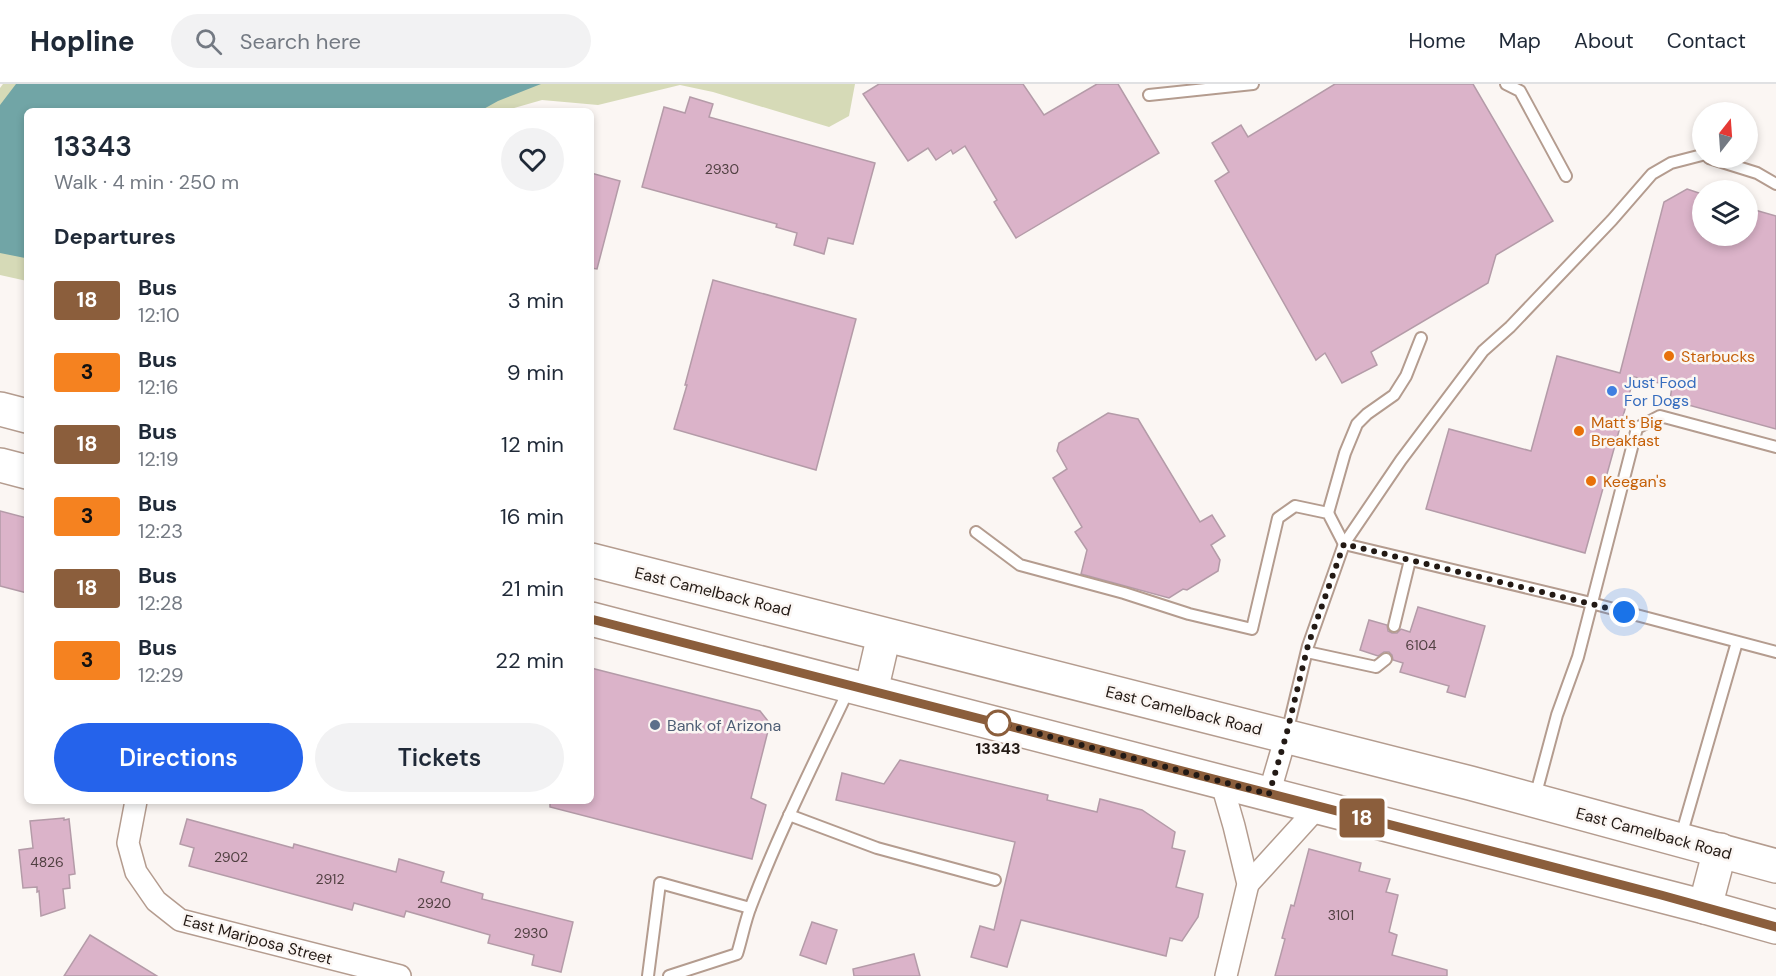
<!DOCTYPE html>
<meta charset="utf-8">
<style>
body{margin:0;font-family:"DM Sans",sans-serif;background:#f2f2f3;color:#1f2937;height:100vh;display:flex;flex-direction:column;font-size:22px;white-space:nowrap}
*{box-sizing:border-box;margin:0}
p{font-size:20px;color:#747a83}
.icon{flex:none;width:33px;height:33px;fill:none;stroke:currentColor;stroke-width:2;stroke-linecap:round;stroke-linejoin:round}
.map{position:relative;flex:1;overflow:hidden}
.sheet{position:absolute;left:24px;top:24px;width:570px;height:696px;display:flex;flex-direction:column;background:#fff;border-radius:9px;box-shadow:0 3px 9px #0003}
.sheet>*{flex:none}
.badge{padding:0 12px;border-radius:4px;font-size:21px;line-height:39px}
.needle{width:39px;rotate:17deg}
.controls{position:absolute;left:1692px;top:18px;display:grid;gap:12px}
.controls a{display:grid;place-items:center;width:66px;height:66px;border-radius:50%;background:#fff;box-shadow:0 3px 9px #0003;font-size:30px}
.you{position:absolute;width:30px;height:30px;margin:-15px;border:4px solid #fff;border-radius:50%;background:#1a73e8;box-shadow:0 0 0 9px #1a73e833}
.map>.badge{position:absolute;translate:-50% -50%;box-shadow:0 0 0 3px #fff}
h2{padding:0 30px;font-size:22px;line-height:54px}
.round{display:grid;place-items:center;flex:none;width:63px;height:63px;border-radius:32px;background:#f2f2f3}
.headline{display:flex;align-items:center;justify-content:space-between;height:102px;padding:0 30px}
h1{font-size:28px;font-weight:600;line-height:45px}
.primary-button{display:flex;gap:12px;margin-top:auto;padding:12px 30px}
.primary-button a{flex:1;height:69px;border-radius:36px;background:#2563eb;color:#fff;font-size:24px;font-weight:600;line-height:69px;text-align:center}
.primary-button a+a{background:#f2f2f3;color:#1f2937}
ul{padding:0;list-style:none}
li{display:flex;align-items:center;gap:18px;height:72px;padding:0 30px}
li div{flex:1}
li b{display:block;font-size:22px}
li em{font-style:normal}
li .badge{min-width:66px;font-weight:700;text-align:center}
header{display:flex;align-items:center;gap:36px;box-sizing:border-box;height:84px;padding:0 30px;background:#fff;border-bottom:2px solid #e0e1e3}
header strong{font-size:28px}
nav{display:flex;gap:33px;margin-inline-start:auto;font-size:21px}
.search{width:420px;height:54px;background:#f2f2f3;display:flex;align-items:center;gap:15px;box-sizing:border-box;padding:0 21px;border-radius:33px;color:#747a83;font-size:22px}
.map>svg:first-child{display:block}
.green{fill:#d6dab7}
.water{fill:#71a5a6}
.building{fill:#dbb3c9;stroke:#b49ba8;stroke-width:1.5}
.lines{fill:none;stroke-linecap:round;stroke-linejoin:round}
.service-casing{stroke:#b49c8f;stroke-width:14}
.minor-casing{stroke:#b49c8f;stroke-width:24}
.primary-casing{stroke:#b49c8f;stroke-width:36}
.service{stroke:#fff;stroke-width:10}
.minor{stroke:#fff;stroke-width:21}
.primary{stroke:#fff;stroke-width:33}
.line-casing{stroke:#fff;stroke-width:14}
.line{stroke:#8b5e3c;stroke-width:9}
.walk{stroke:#231a15;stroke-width:6;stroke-dasharray:0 10.8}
.food-dot{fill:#e8710a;stroke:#fbf6f3;stroke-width:2}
.shop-dot{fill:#3f7fe0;stroke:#fbf6f3;stroke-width:2}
.stop-dot{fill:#fff;stroke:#8b5e3c;stroke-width:3}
.service-dot{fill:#5c6f8a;stroke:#fbf6f3;stroke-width:2}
.labels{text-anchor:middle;stroke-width:5;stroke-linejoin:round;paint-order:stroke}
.number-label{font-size:14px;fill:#514042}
.food-label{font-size:16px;fill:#c56008;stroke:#fbf6f3;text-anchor:start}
.shop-label{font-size:16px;fill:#366cbe;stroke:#fbf6f3;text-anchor:start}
.street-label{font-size:16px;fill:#231a15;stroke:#fbf6f3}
.service-label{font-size:16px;fill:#4e5e75;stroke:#fbf6f3;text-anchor:start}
.stop-label{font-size:16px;font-weight:bold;fill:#231a15;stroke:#fbf6f3}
</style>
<header>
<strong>Hopline</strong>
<div class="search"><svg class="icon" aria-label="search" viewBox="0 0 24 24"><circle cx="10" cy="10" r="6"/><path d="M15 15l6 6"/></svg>Search here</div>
<nav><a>Home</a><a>Map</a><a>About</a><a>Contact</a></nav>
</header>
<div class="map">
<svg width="1776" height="892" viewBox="0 0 1776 892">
<rect width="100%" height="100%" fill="#fbf6f3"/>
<polygon class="green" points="3,0 855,0 849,32 829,43 713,8 680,1 598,21 542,16 504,27 27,27 27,197 0,191 0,4"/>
<polygon class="water" points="16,0 541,0 498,17 480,27 27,27 27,174 25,174 0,169 0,21"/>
<g class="building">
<polygon points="879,0 1023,0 1044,31 1097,0 1118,0 1159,69 1016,154 994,118 997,116 965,62 953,70 951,66 936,76 928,64 908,77 863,10"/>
<polygon points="1335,0 1473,0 1553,137 1496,171 1488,199 1371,268 1377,281 1342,299 1325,269 1316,276 1215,97 1229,88 1212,59 1241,41 1248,53"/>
<polygon points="690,13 713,20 709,33 875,79 853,160 828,154 824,170 794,161 797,149 776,143 777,140 642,103 664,23 685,29"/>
<polygon points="591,89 620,97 597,185 591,184"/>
<polygon points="1687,105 1702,110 1702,152 1748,152 1748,124 1776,132 1776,345 1670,316 1672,302 1634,293 1585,469 1426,425 1449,345 1531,367 1557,272 1620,289 1664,118"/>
<polygon points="713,196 856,235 816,386 674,345 687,301 685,301"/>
<polygon points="1108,329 1138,335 1200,438 1212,431 1225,452 1211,461 1220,476 1218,487 1187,506 1183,505 1169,514 1081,490 1087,466 1075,448 1082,443 1053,394 1067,385 1057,367 1059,359"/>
<polygon points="0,427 27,434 27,509 0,502"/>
<polygon points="1418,523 1485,542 1465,613 1447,608 1449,602 1400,588 1403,579 1393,576 1392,571 1389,568 1384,568 1378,572 1360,566 1369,536 1387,541 1388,547 1392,549 1397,549 1401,545 1410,548"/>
<polygon points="591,584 760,627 768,637 769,643 751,714 766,721 752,775 550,723 550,717 591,717"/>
<polygon points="900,676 1048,711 1047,716 1097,728 1100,715 1142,726 1175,748 1172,764 1185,767 1176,803 1203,810 1198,833 1182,857 1170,854 1166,872 1021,836 1007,883 971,873 980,842 994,846 1015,758 836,716 842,689 884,700"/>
<polygon points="64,734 64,736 69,735 75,790 69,791 70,804 63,805 65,824 41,832 39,807 37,808 37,803 23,804 19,766 33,764 30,737"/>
<polygon points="187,735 293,764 294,760 396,788 399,775 444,788 441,798 483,810 482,815 573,838 561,888 532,881 534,871 488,859 490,851 406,827 404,833 354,819 352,826 189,782 194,764 180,760"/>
<polygon points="1309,765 1361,779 1359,787 1390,795 1386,808 1398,811 1389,848 1397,851 1392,871 1447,886 1447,892 1275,892 1285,855 1282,854 1291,821 1294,822"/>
<polygon points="812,838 837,846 826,880 800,871"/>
<polygon points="90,851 157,892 64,892"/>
<polygon points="914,870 920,892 854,892 853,885"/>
</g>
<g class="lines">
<g class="service-casing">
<g id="service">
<polyline points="1506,0 1520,7 1566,92"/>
<polyline points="1149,11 1253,0"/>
<polyline points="1709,74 1757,89 1776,100"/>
<polyline points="1328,429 1345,369 1357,340 1367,330 1394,311 1406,292 1421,254"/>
<polyline points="976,448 1020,481 1124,509 1189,530 1252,545 1278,434 1295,422 1328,429 1344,460 1591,519 1776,568"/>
<polyline points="1394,542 1410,476"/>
<polyline points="1307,568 1376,583 1386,575"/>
<polyline points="1287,649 1308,562 1344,460 1401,376 1483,267 1510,243 1612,136 1652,90 1671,79 1702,71"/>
<polyline points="1535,713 1557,631 1578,573 1637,344 1660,332 1776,363"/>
<polyline points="789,731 877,764 995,796"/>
<polyline points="1681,752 1737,558"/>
<polyline points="648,892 660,799 750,824"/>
<path d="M669,892l68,-22c5,-16 8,-33 14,-48 28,-74 64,-145 98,-217"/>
</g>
</g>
<g class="minor-casing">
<g id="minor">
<polyline points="1221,697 1234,742 1248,800 1226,892"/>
<polyline points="1269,710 1286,652"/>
<polyline points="136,717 128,759 136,788 156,817 180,836 400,892"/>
<polyline points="1248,800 1318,723"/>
</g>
</g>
<g class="primary-casing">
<g id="primary">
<polyline points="0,325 27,332"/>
<polyline points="0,381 27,388"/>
<polyline points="591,476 1470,699 1776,782"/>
<polyline points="591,535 1705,823 1776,843"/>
<polyline points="871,607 884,551"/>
<polyline points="1705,823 1720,766"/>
</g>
</g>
<use href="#service" class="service"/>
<use href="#minor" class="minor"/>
<use href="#primary" class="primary"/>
</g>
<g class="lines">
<g class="line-casing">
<polyline id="line" points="591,535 1001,640 1661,811 1776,843"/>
</g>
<use href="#line" class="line"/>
<polyline class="walk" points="998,639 1269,710 1286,652 1308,561 1344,460 1624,528"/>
</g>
<g class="food-dot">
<circle cx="1669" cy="272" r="6"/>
<circle cx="1579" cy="347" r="6"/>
<circle cx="1591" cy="397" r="6"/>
</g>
<circle class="shop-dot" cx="1612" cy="307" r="6"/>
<circle class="stop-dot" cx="998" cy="639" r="12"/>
<circle class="service-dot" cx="655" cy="641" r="6"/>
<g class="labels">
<g class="number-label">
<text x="722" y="90">2930</text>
<text x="1421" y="566">6104</text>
<text x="231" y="778">2902</text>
<text x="47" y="783">4826</text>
<text x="330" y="800">2912</text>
<text x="434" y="824">2920</text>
<text x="1341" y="836">3101</text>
<text x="531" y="854">2930</text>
</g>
<g class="food-label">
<text x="1681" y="278">Starbucks</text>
<text x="1591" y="344">Matt's Big<tspan x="1591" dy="18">Breakfast</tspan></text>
<text x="1603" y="403">Keegan's</text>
</g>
<g class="shop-label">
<text x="1624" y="304">Just Food<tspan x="1624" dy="18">For Dogs</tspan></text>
</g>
<g class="street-label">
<text transform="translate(713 507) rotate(14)" y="6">East Camelback Road</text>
<text transform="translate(1184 626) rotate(14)" y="6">East Camelback Road</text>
<text transform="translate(1654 749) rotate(15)" y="6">East Camelback Road</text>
<text transform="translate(258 855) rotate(15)" y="6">East Mariposa Street</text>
</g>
<g class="service-label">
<text x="667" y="647">Bank of Arizona</text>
</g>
<g class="stop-label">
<text x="998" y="670">13343</text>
</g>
</g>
</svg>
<div class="controls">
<a><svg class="needle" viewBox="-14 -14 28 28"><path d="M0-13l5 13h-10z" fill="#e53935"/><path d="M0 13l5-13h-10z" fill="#747a83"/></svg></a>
<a><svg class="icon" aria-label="layers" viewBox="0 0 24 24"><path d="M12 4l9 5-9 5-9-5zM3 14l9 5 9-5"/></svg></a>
</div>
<div class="you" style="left:1624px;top:528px"></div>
<b class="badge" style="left:1362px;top:734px;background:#8b5e3c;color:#fff">18</b>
<section class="sheet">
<div class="headline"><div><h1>13343</h1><p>Walk · 4 min · 250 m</p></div><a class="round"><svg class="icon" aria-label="heart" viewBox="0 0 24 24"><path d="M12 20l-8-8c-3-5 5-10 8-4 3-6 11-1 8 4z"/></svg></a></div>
<h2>Departures</h2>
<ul>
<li><span class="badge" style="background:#8b5e3c;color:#fff">18</span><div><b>Bus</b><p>12:10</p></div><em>3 min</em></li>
<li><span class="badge" style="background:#f58220;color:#111">3</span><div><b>Bus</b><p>12:16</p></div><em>9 min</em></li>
<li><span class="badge" style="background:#8b5e3c;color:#fff">18</span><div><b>Bus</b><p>12:19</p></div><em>12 min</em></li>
<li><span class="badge" style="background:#f58220;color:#111">3</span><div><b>Bus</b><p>12:23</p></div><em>16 min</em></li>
<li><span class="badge" style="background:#8b5e3c;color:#fff">18</span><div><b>Bus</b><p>12:28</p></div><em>21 min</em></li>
<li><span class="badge" style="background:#f58220;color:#111">3</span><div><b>Bus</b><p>12:29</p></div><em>22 min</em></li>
</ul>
<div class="primary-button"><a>Directions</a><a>Tickets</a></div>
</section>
</div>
